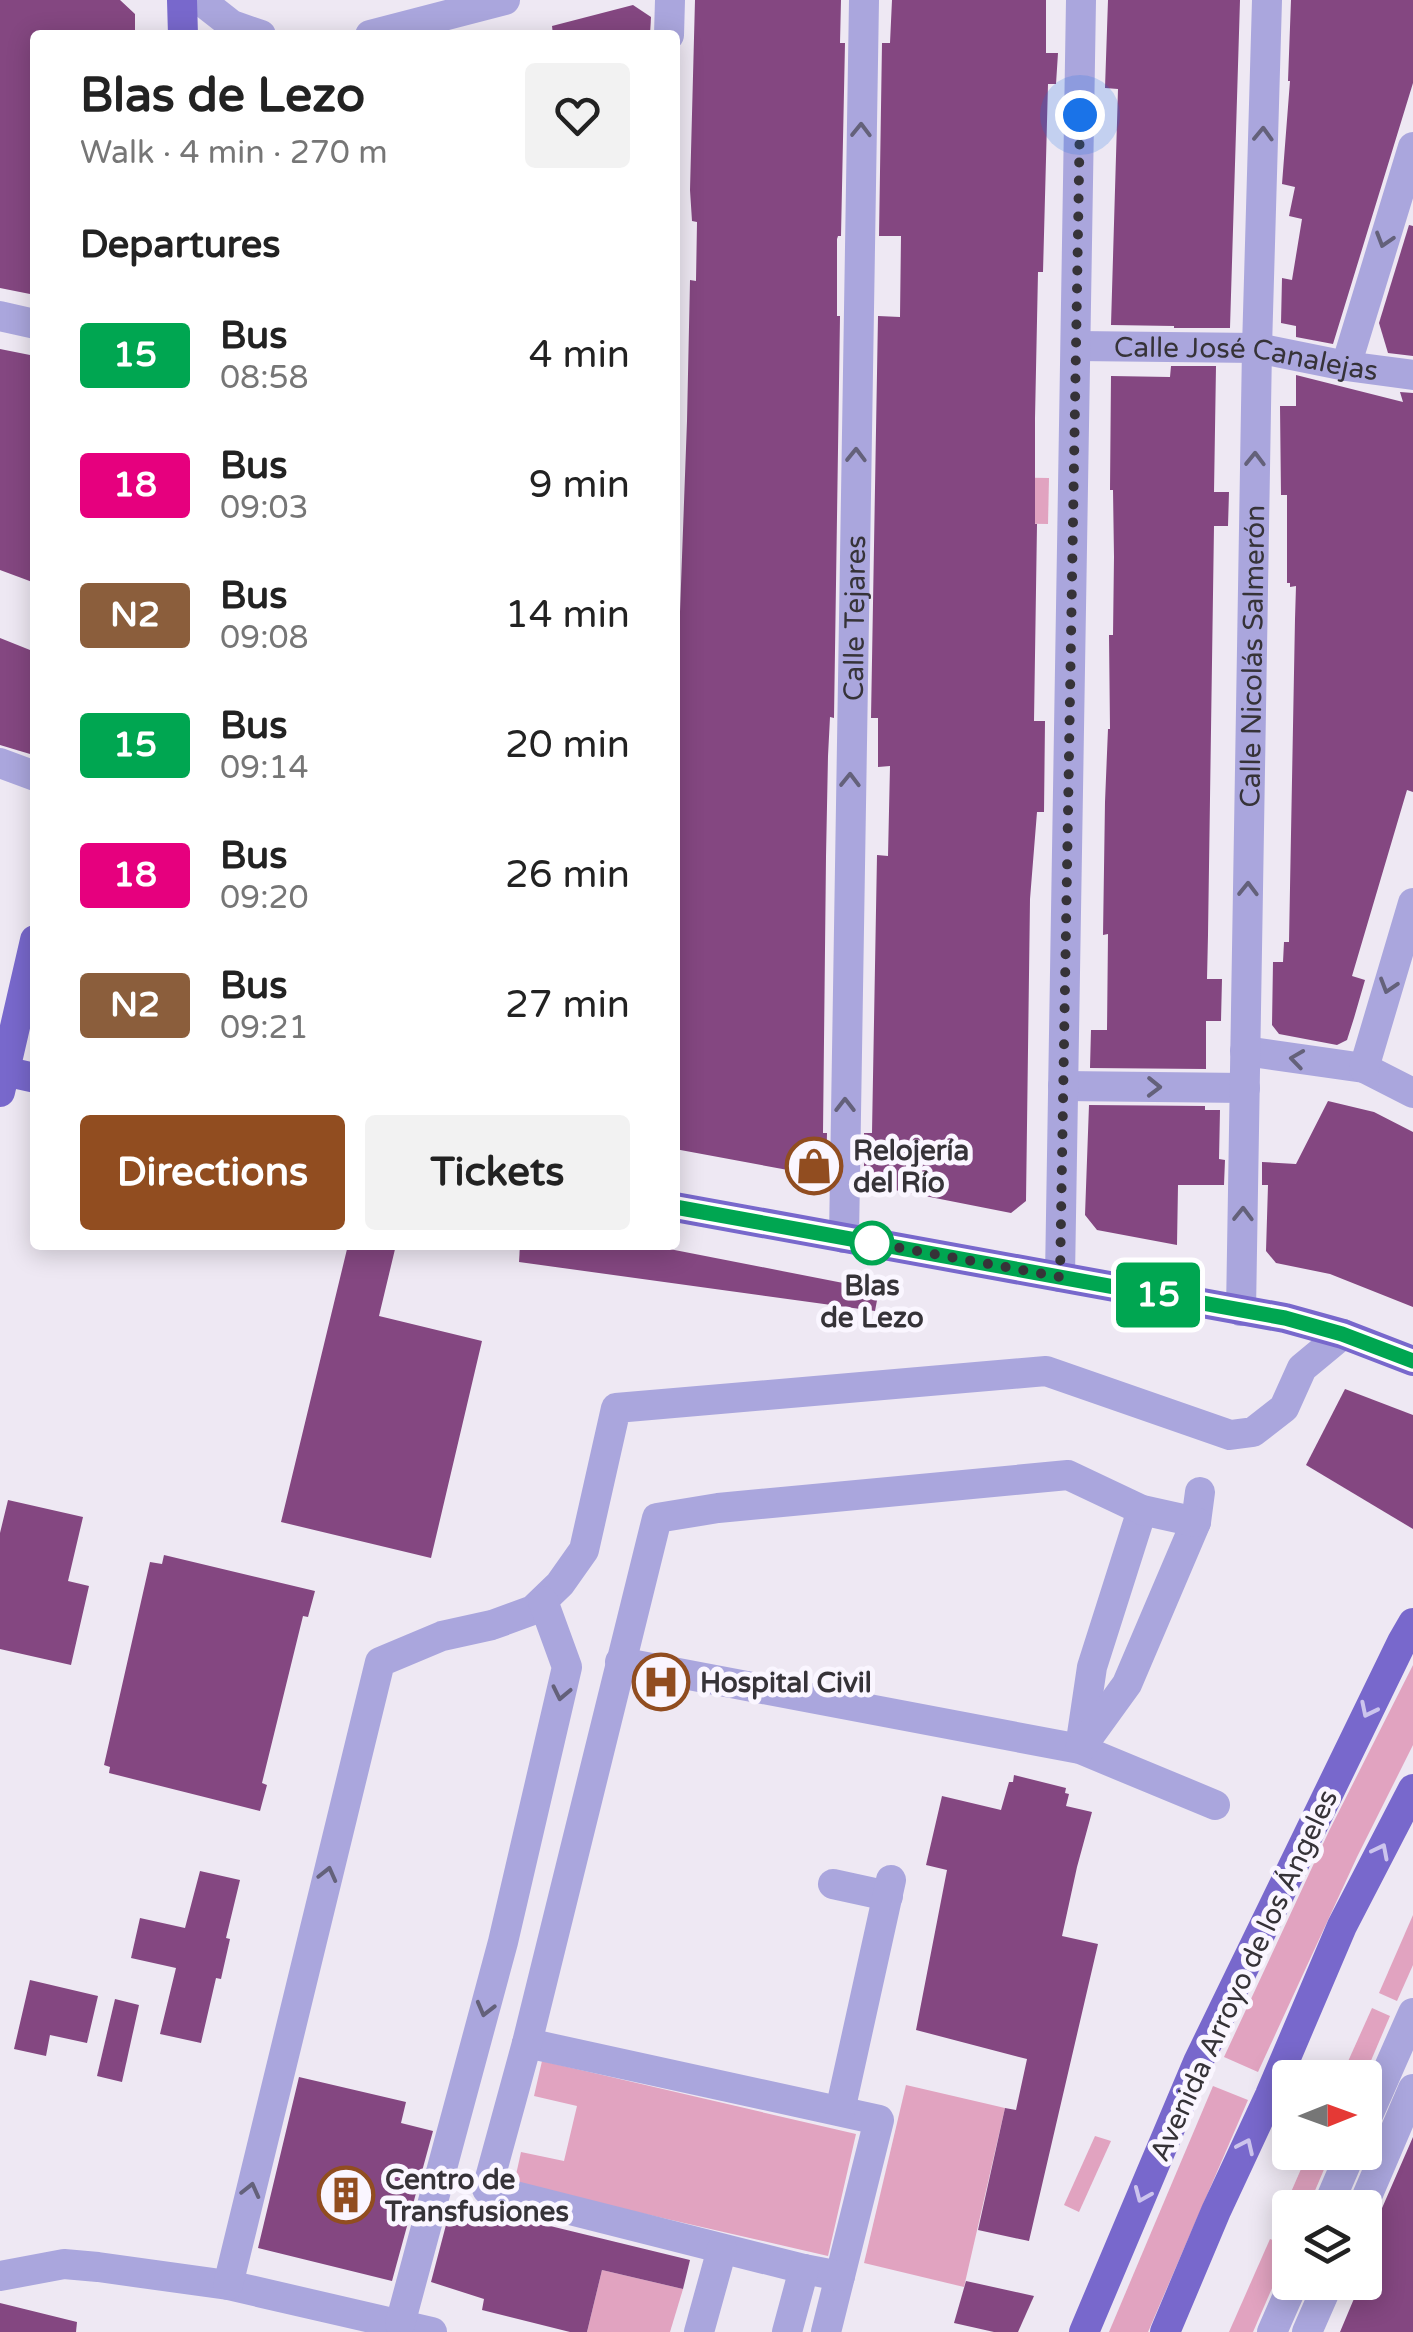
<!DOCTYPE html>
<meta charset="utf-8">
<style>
body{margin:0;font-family:"Varela Round",sans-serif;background:#f2f2f2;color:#222;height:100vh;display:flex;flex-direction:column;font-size:38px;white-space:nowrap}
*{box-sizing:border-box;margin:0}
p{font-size:32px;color:#767676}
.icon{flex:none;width:55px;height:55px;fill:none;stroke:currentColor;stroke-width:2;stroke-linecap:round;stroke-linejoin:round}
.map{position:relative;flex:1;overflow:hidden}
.sheet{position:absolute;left:30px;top:30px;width:650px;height:1220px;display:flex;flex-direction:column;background:#fff;border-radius:10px;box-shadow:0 5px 25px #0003}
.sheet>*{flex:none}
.badge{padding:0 20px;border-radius:8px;font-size:35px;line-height:65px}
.needle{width:65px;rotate:89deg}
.tools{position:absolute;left:1272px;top:2060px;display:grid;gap:20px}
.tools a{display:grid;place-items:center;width:110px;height:110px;border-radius:10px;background:#fff;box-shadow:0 5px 25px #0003;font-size:50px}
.you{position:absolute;width:50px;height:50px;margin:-25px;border:8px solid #fff;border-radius:50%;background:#1a73e8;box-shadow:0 0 0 15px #1a73e833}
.map>.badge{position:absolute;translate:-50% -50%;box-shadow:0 0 0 5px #fff}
h2{padding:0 50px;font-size:38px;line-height:90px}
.round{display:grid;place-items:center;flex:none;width:105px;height:105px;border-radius:10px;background:#f2f2f2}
.summary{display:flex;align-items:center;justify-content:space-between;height:170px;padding:0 50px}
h1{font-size:48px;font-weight:700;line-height:75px}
.cta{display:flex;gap:20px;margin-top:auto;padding:20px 50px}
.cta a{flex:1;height:115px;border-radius:10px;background:#914d20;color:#fff;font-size:40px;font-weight:700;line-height:115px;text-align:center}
.cta a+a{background:#f2f2f2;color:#222}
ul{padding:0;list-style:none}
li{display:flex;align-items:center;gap:30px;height:130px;padding:0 50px}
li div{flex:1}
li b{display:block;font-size:38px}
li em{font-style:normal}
li .badge{min-width:110px;font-weight:700;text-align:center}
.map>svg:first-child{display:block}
.green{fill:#e1a3c0}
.building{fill:#844781}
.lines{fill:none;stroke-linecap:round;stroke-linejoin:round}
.minor{stroke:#aaa6dd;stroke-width:30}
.major{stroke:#7868cc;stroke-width:30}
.oneway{stroke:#64617a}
.oneway2{stroke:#ccc4ed}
.line-casing{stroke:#fff;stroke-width:22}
.line{stroke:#00a651;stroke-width:15}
.walk{stroke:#363338;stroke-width:10;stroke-dasharray:0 18}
.stop-dot{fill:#fff;stroke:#00a651;stroke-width:5}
.labels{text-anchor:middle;stroke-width:10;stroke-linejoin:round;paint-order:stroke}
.street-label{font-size:28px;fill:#363338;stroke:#faf6ff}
.poi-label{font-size:28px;font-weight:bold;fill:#363338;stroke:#faf6ff;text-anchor:start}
.stop-label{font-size:28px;font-weight:bold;fill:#363338;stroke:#faf6ff}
</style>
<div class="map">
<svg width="1413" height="2332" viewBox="0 0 1413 2332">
<rect width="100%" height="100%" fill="#eee8f3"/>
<g class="green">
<polygon points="965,477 1049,478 1048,524 964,523"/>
<polygon points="1413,1665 1413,1745 1357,1857 1258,2072 1224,2057 1329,1831"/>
<polygon points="1413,1915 1413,1965 1397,2001 1379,1993"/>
<polygon points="1372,2008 1390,2016 1364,2077 1341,2077"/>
<polygon points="542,2061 856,2134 828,2256 514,2184 521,2152 564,2161 577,2106 534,2096"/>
<polygon points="906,2085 1005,2108 964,2287 864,2263"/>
<polygon points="1213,2086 1248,2100 1148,2332 1109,2332"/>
<polygon points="1095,2136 1111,2141 1079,2212 1064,2205"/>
<polygon points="1308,2153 1331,2153 1308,2207 1290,2208 1290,2226 1278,2222"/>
<polygon points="1270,2239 1290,2247 1253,2332 1229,2332"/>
<polygon points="602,2270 683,2289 670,2332 587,2332"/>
</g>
<g class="building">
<polygon points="0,0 120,0 135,14 135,35 35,35 35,295 0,288"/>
<polygon points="695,0 841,0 840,43 845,43 841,236 838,236 837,239 837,316 840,316 834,718 830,717 828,756 826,857 823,1133 827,1133 826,1177 675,1149 675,748 687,421 690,280 696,281 697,222 692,221 690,190"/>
<polygon points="892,0 1046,0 1046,53 1058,53 1056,84 1048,84 1043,272 1038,272 1035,418 1035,524 1037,524 1034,721 1045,721 1044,812 1037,812 1030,899 1026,1201 1011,1213 864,1184 864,1133 872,1133 877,855 888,856 890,766 878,767 878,718 871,718 878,316 900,317 901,236 879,236 882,43 890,43"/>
<polygon points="1108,0 1240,0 1230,328 1174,328 1174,326 1111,325 1118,89 1105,88"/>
<polygon points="1291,0 1413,0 1413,83 1333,344 1296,337 1296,326 1281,323 1282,278 1292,280 1302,219 1289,216 1295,187 1282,184 1290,81 1288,81"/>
<polygon points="633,5 651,17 650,35 553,35 552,26"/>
<polygon points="1409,225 1413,226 1413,356 1388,353 1379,323"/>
<polygon points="0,349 35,356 35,583 0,570"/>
<polygon points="1171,366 1216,366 1214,492 1229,492 1228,526 1214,526 1208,935 1207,979 1222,979 1221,1021 1206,1021 1206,1069 1090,1068 1091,1030 1107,1030 1108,934 1103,935 1105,802 1108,729 1110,729 1109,635 1113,635 1114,557 1113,490 1110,490 1111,376 1170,377"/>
<polygon points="1296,375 1403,402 1400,392 1413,393 1413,792 1407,790 1352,976 1365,980 1354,1018 1347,1040 1337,1045 1279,1034 1272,1025 1273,962 1283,962 1284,942 1289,942 1295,619 1296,586 1290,587 1290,583 1287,583 1287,495 1281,495 1280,406 1296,406"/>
<polygon points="0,638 35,652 35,734 30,754 0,745"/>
<polygon points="1328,1101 1374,1112 1413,1132 1413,1307 1330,1274 1276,1263 1266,1251 1268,1185 1262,1185 1262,1162 1296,1164"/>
<polygon points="1089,1105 1205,1106 1205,1110 1220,1110 1219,1159 1225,1160 1224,1185 1178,1185 1177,1245 1097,1230 1085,1215"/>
<polygon points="348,1245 396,1245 379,1316 482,1341 431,1558 281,1522"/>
<polygon points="520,1245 649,1245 879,1290 875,1311 519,1262"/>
<polygon points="1345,1389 1413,1415 1413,1529 1306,1465"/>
<polygon points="8,1500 83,1517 68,1581 89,1586 71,1665 0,1649 0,1533"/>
<polygon points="164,1555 315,1591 308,1617 303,1616 262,1783 267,1785 260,1811 109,1773 110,1767 104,1765 150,1562 162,1564"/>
<polygon points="1014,1775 1066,1788 1065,1793 1069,1794 1066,1806 1092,1812 1077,1867 1062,1936 1098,1944 1029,2241 978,2230 1005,2108 1016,2110 1027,2059 916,2030 947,1870 926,1865 942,1796 1001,1810 1009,1782 1013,1782"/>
<polygon points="200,1871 240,1880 226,1938 230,1939 221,1979 216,1978 201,2043 160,2034 176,1968 131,1958 140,1918 185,1928"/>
<polygon points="30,1980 98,1996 87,2043 50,2035 46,2056 14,2049"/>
<polygon points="115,1999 139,2005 122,2082 97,2076"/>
<polygon points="299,2077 406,2102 401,2123 433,2131 392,2281 258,2248"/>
<polygon points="1413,2137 1413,2332 1340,2332 1361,2282 1365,2282 1365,2226 1374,2222 1379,2215"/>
<polygon points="452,2202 690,2260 683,2289 602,2270 587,2332 570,2332 482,2310 484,2299 431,2282"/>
<polygon points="966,2281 1034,2296 1018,2332 994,2332 954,2323"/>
<polygon points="0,2303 77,2322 76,2332 0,2332"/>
</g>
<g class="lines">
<g class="minor">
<polyline points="200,0 232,25 261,35"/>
<polyline points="370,35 505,0"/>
<polyline points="669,35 670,0"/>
<polyline points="0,316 35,324"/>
<path id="s1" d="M1077,346l180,2 89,18 67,9"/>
<polyline points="1346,366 1413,147"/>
<polyline points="0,763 35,776"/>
<polyline points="1245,1051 1364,1068 1413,1093"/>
<polyline points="1364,1068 1413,903"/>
<polyline points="1063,1086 1245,1088"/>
<path id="s2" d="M844,1238l20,-1238"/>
<polyline points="1060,1277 1081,0"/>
<path id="s3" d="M1241,1311l16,-963 10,-348"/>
<polyline points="620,1662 1080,1749 1215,1805"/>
<polyline points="1081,1741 1092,1667 1142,1510"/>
<polyline points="1080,1749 1127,1684 1196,1522 1200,1492"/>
<polyline points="833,1884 888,1896"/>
<polyline points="527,2043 879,2120 826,2332"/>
<polyline points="840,2111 891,1880"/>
<polyline points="1365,2122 1413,2013"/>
<polyline points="1327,2208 1351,2152"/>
<polyline points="1362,2208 1413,2089"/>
<polyline points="0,2276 64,2264 98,2267 228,2285 432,2332"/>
<polyline points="840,2276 804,2269 487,2189 527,2043 657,1518 718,1508 1068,1475 1142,1510 1196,1522"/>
<polyline points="228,2285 380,1662 442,1636 492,1625 533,1610 560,1584 584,1550 616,1408 1046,1371 1230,1435 1253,1432 1284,1408 1302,1368 1343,1334"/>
<polyline points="400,2324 503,1942 567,1667 543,1601"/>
<polyline points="699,2332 722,2249"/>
<polyline points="787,2332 804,2269"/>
<polyline points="1272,2332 1294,2282"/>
<polyline points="1307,2332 1329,2282"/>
</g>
<g class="major">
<polyline points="182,0 183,35"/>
<polyline points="0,1070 35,1078"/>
<polyline points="0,1092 35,940"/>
<polyline points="675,1207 1285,1318 1343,1334 1413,1361"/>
<polyline points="1084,2332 1198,2062 1402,1642 1413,1623"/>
<polyline points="1165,2332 1216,2211 1270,2095 1342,1926 1413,1789"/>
</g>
</g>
<defs><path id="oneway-chevron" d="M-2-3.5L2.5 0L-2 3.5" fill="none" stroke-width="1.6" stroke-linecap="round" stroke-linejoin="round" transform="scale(2.5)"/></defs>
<g class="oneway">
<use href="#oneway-chevron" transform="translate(861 130) rotate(-89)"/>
<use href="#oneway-chevron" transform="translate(1263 134) rotate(-88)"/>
<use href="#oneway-chevron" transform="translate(1384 240) rotate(107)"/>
<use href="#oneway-chevron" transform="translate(856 455) rotate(-89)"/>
<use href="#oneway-chevron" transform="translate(1255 459) rotate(-89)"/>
<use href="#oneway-chevron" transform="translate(850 780) rotate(-89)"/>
<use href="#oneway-chevron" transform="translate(1248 889) rotate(-89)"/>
<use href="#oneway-chevron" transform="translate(1388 986) rotate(107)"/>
<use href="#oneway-chevron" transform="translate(1297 1059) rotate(-172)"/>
<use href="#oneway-chevron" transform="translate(1154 1087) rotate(1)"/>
<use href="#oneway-chevron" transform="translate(845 1105) rotate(-90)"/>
<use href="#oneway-chevron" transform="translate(1243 1214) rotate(-89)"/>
<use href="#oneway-chevron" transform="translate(561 1693) rotate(102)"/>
<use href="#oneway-chevron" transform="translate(328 1874) rotate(-76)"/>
<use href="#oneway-chevron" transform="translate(485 2009) rotate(105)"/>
<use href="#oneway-chevron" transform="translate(251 2190) rotate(-76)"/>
</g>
<g class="oneway2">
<use href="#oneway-chevron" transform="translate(1368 1710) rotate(116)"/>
<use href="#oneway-chevron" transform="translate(1381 1851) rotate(-63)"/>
<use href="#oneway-chevron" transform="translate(1246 2146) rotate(-65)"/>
<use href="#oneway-chevron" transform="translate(1142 2195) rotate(113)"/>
</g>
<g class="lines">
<g class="line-casing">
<polyline id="line" points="675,1207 1285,1318 1342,1334 1413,1361"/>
</g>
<use href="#line" class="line"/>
<polyline class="walk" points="872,1243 868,1242 1060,1277 1080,115"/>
</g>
<defs>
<g id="shop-ring" transform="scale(2.875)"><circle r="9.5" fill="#faf6ff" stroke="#914d20" stroke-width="1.5"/><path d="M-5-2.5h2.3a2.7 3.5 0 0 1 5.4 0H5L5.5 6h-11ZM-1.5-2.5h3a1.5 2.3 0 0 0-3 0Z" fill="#914d20"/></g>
<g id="hospital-ring" transform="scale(2.875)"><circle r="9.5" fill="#faf6ff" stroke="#914d20" stroke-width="1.5"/><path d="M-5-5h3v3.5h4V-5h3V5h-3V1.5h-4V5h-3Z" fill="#914d20"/></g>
<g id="building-ring" transform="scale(2.875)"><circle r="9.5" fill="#faf6ff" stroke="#914d20" stroke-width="1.5"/><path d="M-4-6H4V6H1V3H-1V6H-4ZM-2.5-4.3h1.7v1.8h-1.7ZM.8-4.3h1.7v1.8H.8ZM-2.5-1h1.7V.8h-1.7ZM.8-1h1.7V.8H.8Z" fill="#914d20"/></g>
</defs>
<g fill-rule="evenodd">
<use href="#shop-ring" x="814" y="1166"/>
<use href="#hospital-ring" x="661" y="1682"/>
<use href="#building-ring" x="346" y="2195"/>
</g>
<circle class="stop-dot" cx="872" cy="1243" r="20"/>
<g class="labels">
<g class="street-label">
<text dy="10" stroke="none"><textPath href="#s1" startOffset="170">Calle José Canalejas</textPath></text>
<text dy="10" stroke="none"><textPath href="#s2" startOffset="620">Calle Tejares</textPath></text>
<text dy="10" stroke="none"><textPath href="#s3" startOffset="655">Calle Nicolás Salmerón</textPath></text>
<text transform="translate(1243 1975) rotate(-65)" y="10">Avenida Arroyo de los Ángeles</text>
</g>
<g class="poi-label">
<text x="853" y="1160">Relojería<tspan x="853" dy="32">del Río</tspan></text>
<text x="700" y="1692">Hospital Civil</text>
<text x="385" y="2189">Centro de<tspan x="385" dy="32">Transfusiones</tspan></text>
</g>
<g class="stop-label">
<text x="872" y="1295">Blas<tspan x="872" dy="32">de Lezo</tspan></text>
</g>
</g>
</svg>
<div class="tools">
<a><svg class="needle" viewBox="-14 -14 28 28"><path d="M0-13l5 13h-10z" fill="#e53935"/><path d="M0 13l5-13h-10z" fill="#767676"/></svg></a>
<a><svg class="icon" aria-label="layers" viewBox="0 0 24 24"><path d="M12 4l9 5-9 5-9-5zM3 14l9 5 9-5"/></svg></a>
</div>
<div class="you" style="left:1080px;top:115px"></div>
<b class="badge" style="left:1158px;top:1295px;background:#00a651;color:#fff">15</b>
<section class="sheet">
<div class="summary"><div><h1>Blas de Lezo</h1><p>Walk · 4 min · 270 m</p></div><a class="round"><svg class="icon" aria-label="heart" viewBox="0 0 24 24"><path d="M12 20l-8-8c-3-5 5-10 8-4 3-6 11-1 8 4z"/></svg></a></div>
<h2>Departures</h2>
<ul>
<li><span class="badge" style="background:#00a651;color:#fff">15</span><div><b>Bus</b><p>08:58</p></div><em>4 min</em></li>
<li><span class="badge" style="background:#e6007e;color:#fff">18</span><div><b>Bus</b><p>09:03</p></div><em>9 min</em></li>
<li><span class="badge" style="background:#8b5e3c;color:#fff">N2</span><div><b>Bus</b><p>09:08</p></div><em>14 min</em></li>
<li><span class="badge" style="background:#00a651;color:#fff">15</span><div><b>Bus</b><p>09:14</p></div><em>20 min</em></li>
<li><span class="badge" style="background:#e6007e;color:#fff">18</span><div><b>Bus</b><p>09:20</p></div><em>26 min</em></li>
<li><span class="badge" style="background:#8b5e3c;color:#fff">N2</span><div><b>Bus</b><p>09:21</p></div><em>27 min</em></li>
</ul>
<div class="cta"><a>Directions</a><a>Tickets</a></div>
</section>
</div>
